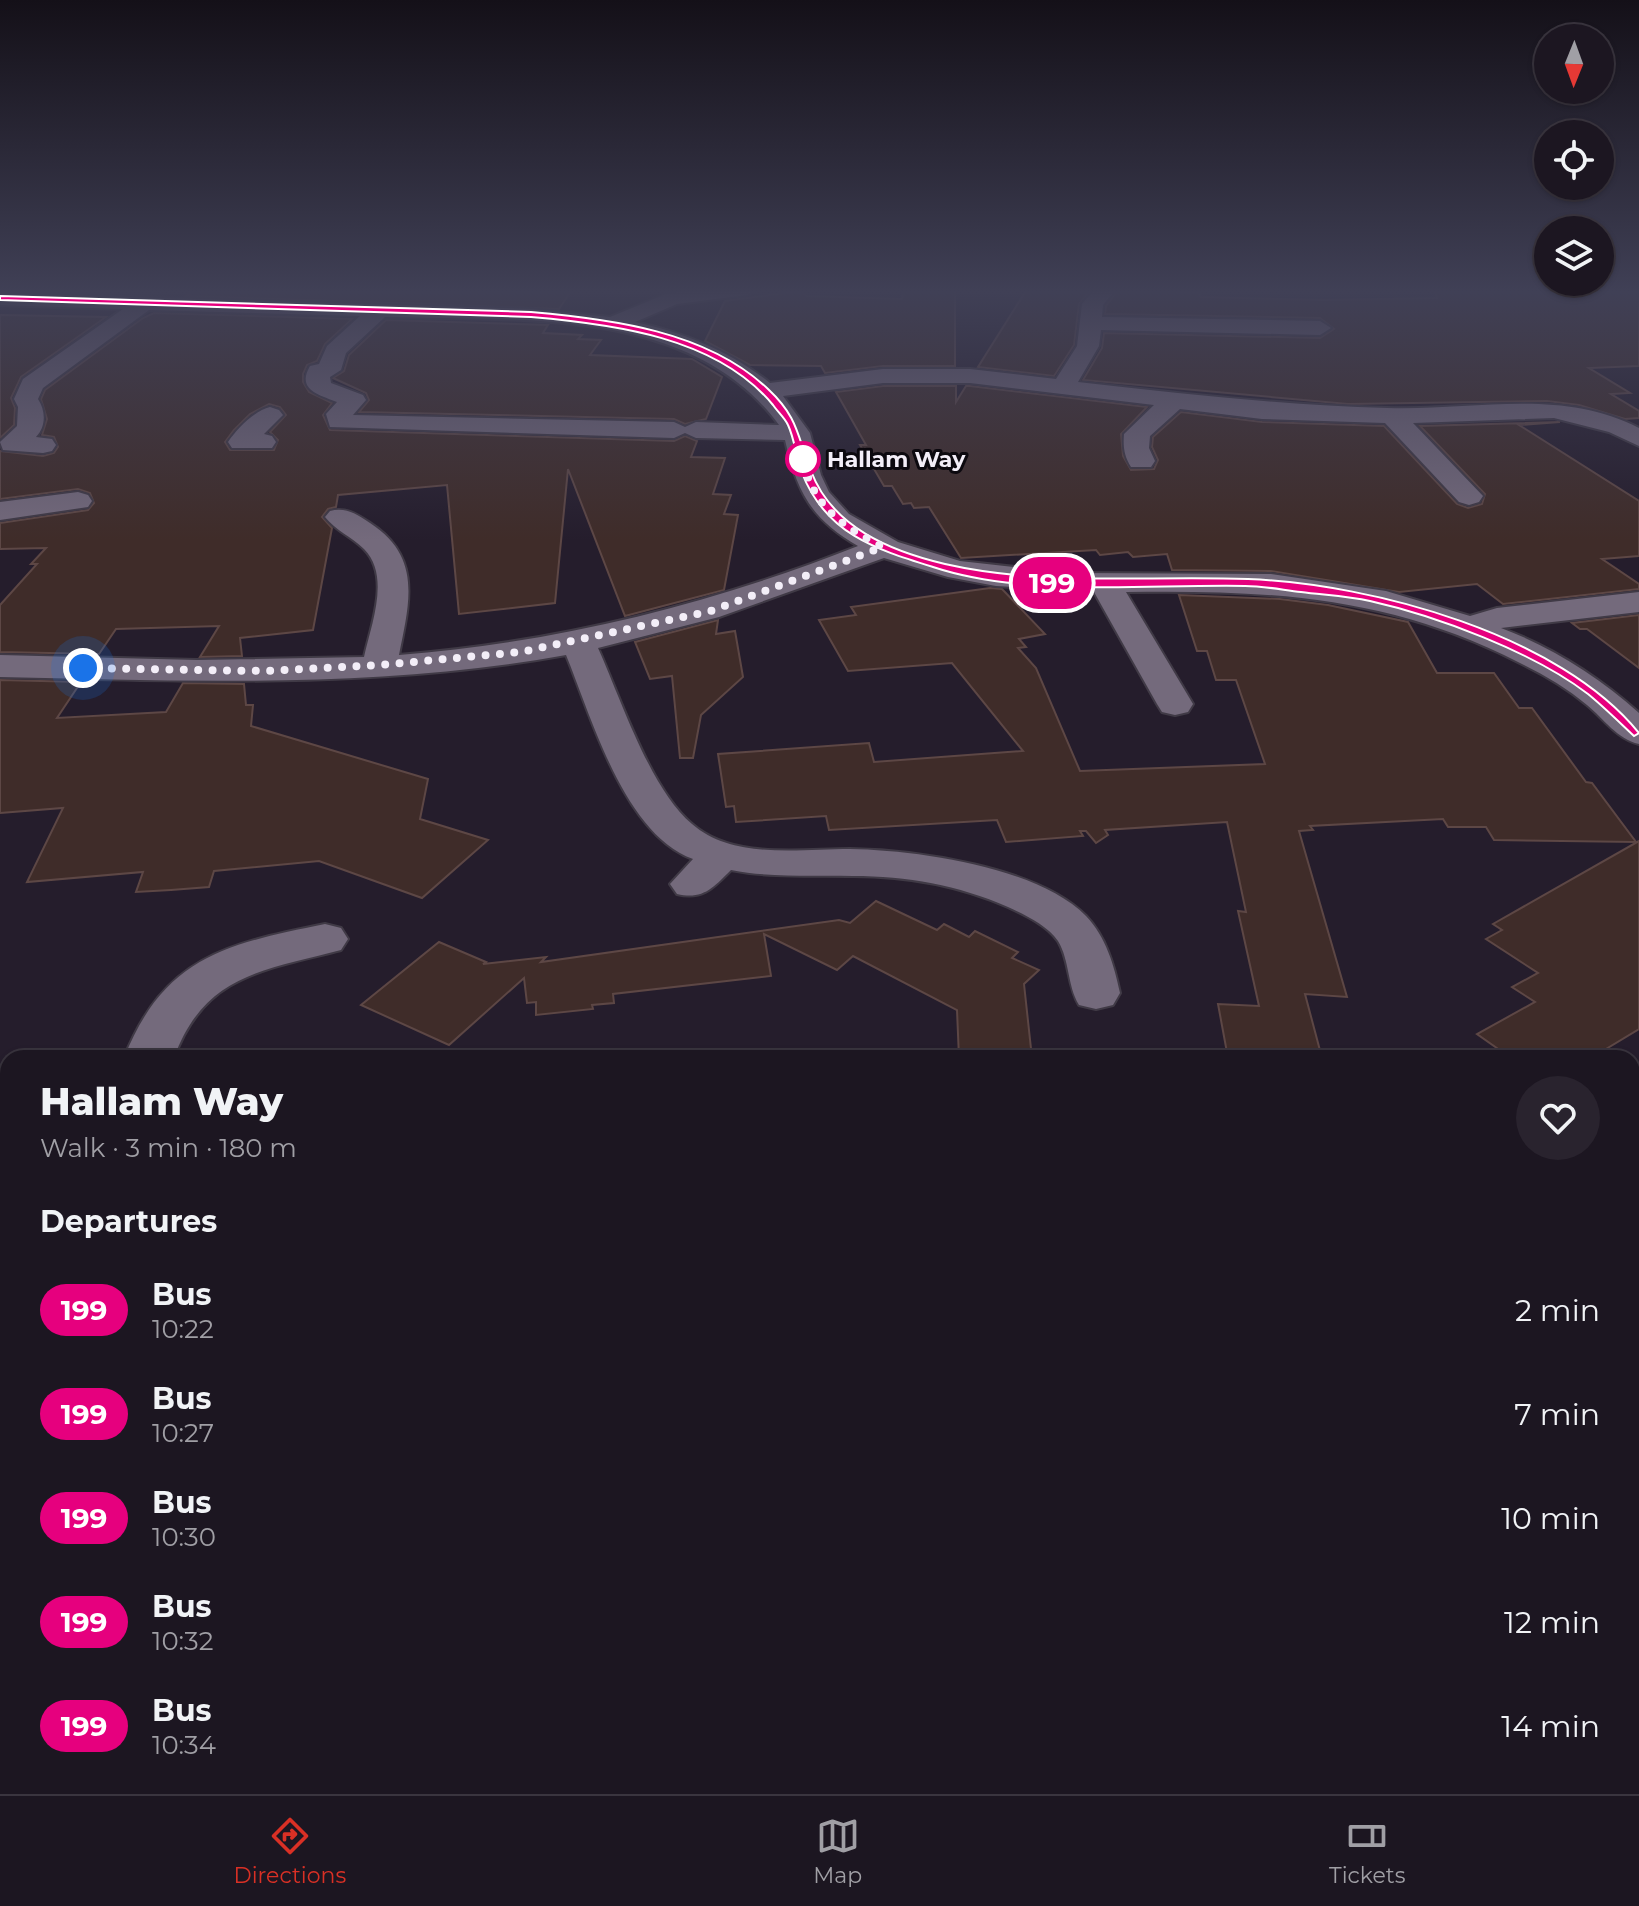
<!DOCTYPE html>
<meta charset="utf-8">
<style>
body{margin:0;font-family:Montserrat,sans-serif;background:#29232e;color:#f1f3f6;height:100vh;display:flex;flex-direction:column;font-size:30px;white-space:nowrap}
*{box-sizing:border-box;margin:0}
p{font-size:26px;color:#a09fa5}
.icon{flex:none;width:44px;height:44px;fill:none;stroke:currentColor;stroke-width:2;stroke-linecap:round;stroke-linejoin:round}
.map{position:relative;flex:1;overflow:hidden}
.sheet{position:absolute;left:0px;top:1050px;width:1640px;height:744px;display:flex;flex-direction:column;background:#1c1621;border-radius:24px 24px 0 0;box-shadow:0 2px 6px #0004,0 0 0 2px #3a353f}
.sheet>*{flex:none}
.badge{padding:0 16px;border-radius:26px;font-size:28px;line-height:52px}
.needle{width:52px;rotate:181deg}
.buttons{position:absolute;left:1534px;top:24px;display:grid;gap:16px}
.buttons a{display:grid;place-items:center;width:80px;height:80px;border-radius:50%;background:#1c1621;box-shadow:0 2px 6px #0004,0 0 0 2px #3a353f;font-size:40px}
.you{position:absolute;width:40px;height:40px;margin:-20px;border:6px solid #fff;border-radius:50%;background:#1a73e8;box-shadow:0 0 0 12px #1a73e833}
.map>.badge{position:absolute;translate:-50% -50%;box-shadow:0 0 0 4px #fff}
h2{padding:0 40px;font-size:30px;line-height:72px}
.round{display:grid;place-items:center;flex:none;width:84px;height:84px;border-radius:42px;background:#29232e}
.head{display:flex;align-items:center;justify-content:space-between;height:136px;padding:0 40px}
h1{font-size:38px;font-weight:800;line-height:60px}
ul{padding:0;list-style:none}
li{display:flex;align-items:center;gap:24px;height:104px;padding:0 40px}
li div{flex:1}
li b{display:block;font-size:30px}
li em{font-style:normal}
li .badge{min-width:88px;font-weight:700;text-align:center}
.tab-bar{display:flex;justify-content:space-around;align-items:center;height:112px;border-top:2px solid #3a353f;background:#1c1621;font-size:22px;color:#a09fa5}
.tab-bar a{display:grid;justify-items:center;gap:4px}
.tab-bar .selected{color:#d93025}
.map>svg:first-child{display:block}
.building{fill:#3f2c29;stroke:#5d4745;stroke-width:2;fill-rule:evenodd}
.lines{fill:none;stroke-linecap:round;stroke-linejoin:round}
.minor-casing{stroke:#403a46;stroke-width:4}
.minor{fill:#746a7c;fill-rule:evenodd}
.line{fill:#e6007e;stroke:#fff;stroke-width:2}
.walk{stroke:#f3eef8;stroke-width:8;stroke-dasharray:0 14.4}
.stop-dot{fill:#fff;stroke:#e6007e;stroke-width:4}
.labels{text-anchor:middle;stroke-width:6;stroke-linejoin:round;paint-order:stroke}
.far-stop-label{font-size:22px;font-weight:bold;fill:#f3eef8;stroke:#0c090f;text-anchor:start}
</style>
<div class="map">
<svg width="1639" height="1794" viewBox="0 0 1639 1794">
<rect width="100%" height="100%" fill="#251d2c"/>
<g class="building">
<polygon points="198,289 553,289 571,291 559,309 186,296"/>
<polygon points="1027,289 1091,289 1079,304 1074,345 1054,376 978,367"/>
<polygon points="1119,289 1180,289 1180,293 1199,293 1201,297 1324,300 1437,298 1434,289 1639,289 1639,366 1589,368 1630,393 1611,394 1639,411 1639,418 1625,419 1579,405 1547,401 1348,404 1083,380 1102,348 1104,333 1320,338 1334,329 1320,318 1105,314 1106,306"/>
<polygon points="903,290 955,291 955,366 883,366 825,373 821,366 750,365 705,341 725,301 799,291 807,296 902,299"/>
<path d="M154,313l198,6 -27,25 -8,17 -10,4 -4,9v8l6,10 23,11 -9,12 7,15 344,11 11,-5 12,5 -6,16 34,1 -12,36 18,1 -7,19 14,1 -14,75 -99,26 -57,-147 -13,134 -96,11 -12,-129 -109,10 -2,12 -8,2 -6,8 10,11 -19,102 -73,8 2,18 -42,1 19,-31 -103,3 -17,25 -99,-2v-47l37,-41h-6l15,-16 -46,1v-26l88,-13 6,-7 -4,-10 -12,-4 -78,10v-48l43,5 11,-3 4,-6 -4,-10 -12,-2 5,-16 -6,-20 4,-9 98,-72zM269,404l11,3 6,8 -16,17 8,8 -4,10h-44l-5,-8 9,-12 16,-16z"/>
<polygon points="0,315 106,317 21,377 11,398 15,408 14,425 0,438"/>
<polygon points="386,320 548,325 543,333 582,335 578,339 601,340 590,355 692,359 722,377 706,419 685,424 674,419 359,412 369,400 366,393 333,378 344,371 349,355"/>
<polygon points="883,386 956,386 956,402 966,386 970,386 1147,407 1121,434 1123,456 1131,470 1154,469 1158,460 1152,447 1153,437 1181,412 1262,422 1384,426 1457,504 1468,508 1482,504 1485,494 1420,426 1560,422 1519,425 1639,501 1639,556 1602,559 1639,584 1639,589 1503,604 1477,584 1399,592 1271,571 1172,570 1167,554 1133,557 1128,552 1100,555 1096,550 961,558 929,507 914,508 911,503 903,504 892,486 884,486 860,445 866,445 836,392"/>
<polygon points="990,588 1002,589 1045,634 1019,639 1026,647 1018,648 1036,668 1080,771 1265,764 1236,680 1216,680 1207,651 1197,651 1179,595 1280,599 1328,605 1408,622 1437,673 1494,673 1519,708 1532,708 1586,782 1592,783 1636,842 1494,840 1486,827 1448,827 1443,819 1310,826 1313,830 1299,831 1347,997 1305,994 1322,1058 1228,1058 1218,1004 1259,1006 1238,911 1246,912 1227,822 1105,830 1108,835 1096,843 1086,831 1080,831 1083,836 1006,842 997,820 829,830 826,816 736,822 734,806 726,807 718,754 869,743 874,762 1023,751 952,663 848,671 819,620 856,615 851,607"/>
<polygon points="1639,615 1639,668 1587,629 1580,629 1572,623"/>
<polygon points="718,620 716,634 735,631 743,677 701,715 693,758 680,758 672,676 650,679 635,642"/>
<polygon points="0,680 81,682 57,718 166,712 183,683 244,684 246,705 253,705 251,726 428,779 420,819 488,840 422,898 319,861 214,871 209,887 171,890 136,892 143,872 27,882 63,808 0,813"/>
<polygon points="1639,841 1639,1029 1591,1058 1511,1058 1477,1034 1535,1002 1512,987 1538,973 1486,939 1502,930 1493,924"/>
<polygon points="876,901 937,930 944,924 969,937 975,931 1018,952 1012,958 1039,970 1024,984 1032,1058 959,1058 957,1010 853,956 837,970 764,934 771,976 613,994 614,1003 592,1005 593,1009 536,1015 536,1002 527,1003 524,978 449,1045 361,1005 439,942 486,962 483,964 546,957 541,962 839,920 850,923"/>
</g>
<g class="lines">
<g class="minor-casing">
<g id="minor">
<path d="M697,289h60l-10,6 -70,9 -42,18c50,11 95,29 135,61l113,-14h87l86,10 21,-33 5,-42 13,-15h21l-13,16 -1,12 218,4 11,7 -11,7 -219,-5 -2,16 -21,36c104,12 205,23 309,26 85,3 173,-21 252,20v18l-30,-14 -55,-14 -141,5 70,73 -4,6 -10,3 -10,-3 -74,-79 -123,-4 -82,-10 -30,27 -1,12 6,13 -4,6h-20c-7,-11 -8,-20 -7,-33l30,-29 -184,-22h-87l-100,13 27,37 11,42 8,17 20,22 49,28 62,19 109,12 202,1 115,17 84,25 27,-8 142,-16v20l-138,16c51,19 98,49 138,85v31c-22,-5 -35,-25 -52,-39 -20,-17 -44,-31 -67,-42 -131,-67 -249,-73 -394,-71l67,112 -5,8 -13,3 -13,-3 -5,-8 -63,-112 -98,-6 -48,-9 -64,-19 -165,59 -121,31c23,51 52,141 94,176 41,36 108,25 158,25 66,1 188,18 236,67 20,21 28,49 34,77l-7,12 -17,4 -17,-4c-12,-20 -9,-44 -21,-64 -11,-16 -33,-26 -50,-34 -50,-22 -101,-31 -155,-31 -41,-1 -81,2 -122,-6 -18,18 -28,30 -54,24l-7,-10 23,-25c-69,-25 -101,-141 -127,-204 -187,34 -377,26 -566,22v-22l197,5 167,-3c7,-32 27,-81 0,-108 -12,-12 -29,-19 -39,-32l5,-6c16,-4 26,3 40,12 53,34 39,81 29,132 160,-13 310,-50 459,-109 -47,-27 -61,-54 -73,-106l-89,-2 -11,-5 -11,5 -344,-11 -4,-13 11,-12c-18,-7 -41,-12 -27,-36l9,-2 8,-18 33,-30 -211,-6 -106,78 -5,11c8,12 8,28 -2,38l16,2 4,6 -4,6 -9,2 -40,-3 -3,-8 17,-16 1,-19 -4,-8 9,-20 100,-70 -123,-4v-12l531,16 79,8 56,-23zM385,317c133,4 306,-12 394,108l-83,-3 -11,5 -11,-5 -321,-7 13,-15 -3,-5 -32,-12 -1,-6 11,-7 5,-17z"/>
<path d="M270,407l9,3 4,5 -19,19 8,2 4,6 -4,6h-40l-4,-6c9,-13 26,-31 42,-35z"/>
<polygon points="78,492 88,495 92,501 88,507 0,520 0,502"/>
<path d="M325,924l16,4 7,11 -7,11c-76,20 -137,24 -167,108h-50c40,-101 102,-114 201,-134z"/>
<polygon points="1639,1322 1639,1376 1632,1378 1632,1324"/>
<polygon points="8,1328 8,1382 0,1383 0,1329"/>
<rect x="1239" y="1786" width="78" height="8"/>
</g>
</g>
<use href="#minor" class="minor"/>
</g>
<linearGradient id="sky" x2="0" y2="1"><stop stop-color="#141018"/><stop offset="0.54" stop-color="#404056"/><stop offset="1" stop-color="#404056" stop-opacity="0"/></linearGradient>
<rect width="1639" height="540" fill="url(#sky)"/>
<path class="line" d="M0,296l531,16c80,7 176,19 237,77 31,29 29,47 43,82 21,56 79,80 134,93 102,23 200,11 303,15 126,5 312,56 391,154l-5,3c-15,-14 -30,-29 -46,-42 -55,-42 -151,-78 -218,-93 -23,-5 -46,-6 -69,-9 -18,-2 -37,-6 -56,-6 -98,-2 -218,12 -312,-19 -58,-18 -107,-33 -131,-94 -6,-15 -7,-33 -14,-48 -3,-7 -11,-14 -15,-20 -56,-68 -160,-81 -242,-88l-531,-17z"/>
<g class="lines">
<path class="walk" d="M83,668l181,3 116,-6 141,-13 190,-41 172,-64c-40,-20 -71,-41 -80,-88"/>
</g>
<circle class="stop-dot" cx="803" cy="459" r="16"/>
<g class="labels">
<g class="far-stop-label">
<text x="827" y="467">Hallam Way</text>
</g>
</g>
</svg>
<div class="buttons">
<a><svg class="needle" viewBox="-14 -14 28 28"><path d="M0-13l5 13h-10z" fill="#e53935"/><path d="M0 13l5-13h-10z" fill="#a09fa5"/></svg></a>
<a><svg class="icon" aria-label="locate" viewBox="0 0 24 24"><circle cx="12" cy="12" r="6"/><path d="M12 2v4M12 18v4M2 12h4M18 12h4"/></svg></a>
<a><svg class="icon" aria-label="layers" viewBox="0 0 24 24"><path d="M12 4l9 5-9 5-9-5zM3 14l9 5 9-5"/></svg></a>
</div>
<div class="you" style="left:83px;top:668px"></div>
<b class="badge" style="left:1052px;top:583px;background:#e6007e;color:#fff">199</b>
<section class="sheet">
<div class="head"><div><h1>Hallam Way</h1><p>Walk · 3 min · 180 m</p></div><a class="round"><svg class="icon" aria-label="heart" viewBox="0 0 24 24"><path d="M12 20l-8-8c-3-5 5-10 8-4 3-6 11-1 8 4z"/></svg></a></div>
<h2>Departures</h2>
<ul>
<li><span class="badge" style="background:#e6007e;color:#fff">199</span><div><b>Bus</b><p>10:22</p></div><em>2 min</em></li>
<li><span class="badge" style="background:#e6007e;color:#fff">199</span><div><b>Bus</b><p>10:27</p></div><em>7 min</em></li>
<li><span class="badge" style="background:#e6007e;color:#fff">199</span><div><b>Bus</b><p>10:30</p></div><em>10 min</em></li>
<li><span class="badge" style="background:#e6007e;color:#fff">199</span><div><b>Bus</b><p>10:32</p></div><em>12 min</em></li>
<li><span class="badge" style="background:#e6007e;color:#fff">199</span><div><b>Bus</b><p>10:34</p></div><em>14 min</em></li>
</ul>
</section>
</div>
<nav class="tab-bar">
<a class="selected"><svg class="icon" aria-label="directions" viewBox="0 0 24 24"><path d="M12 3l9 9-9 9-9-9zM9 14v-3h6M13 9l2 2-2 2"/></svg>Directions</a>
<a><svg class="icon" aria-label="map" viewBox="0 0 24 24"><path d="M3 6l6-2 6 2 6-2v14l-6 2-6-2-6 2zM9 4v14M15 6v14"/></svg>Map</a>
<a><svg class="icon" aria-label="tickets" viewBox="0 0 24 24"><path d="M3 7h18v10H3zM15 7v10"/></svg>Tickets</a>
</nav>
